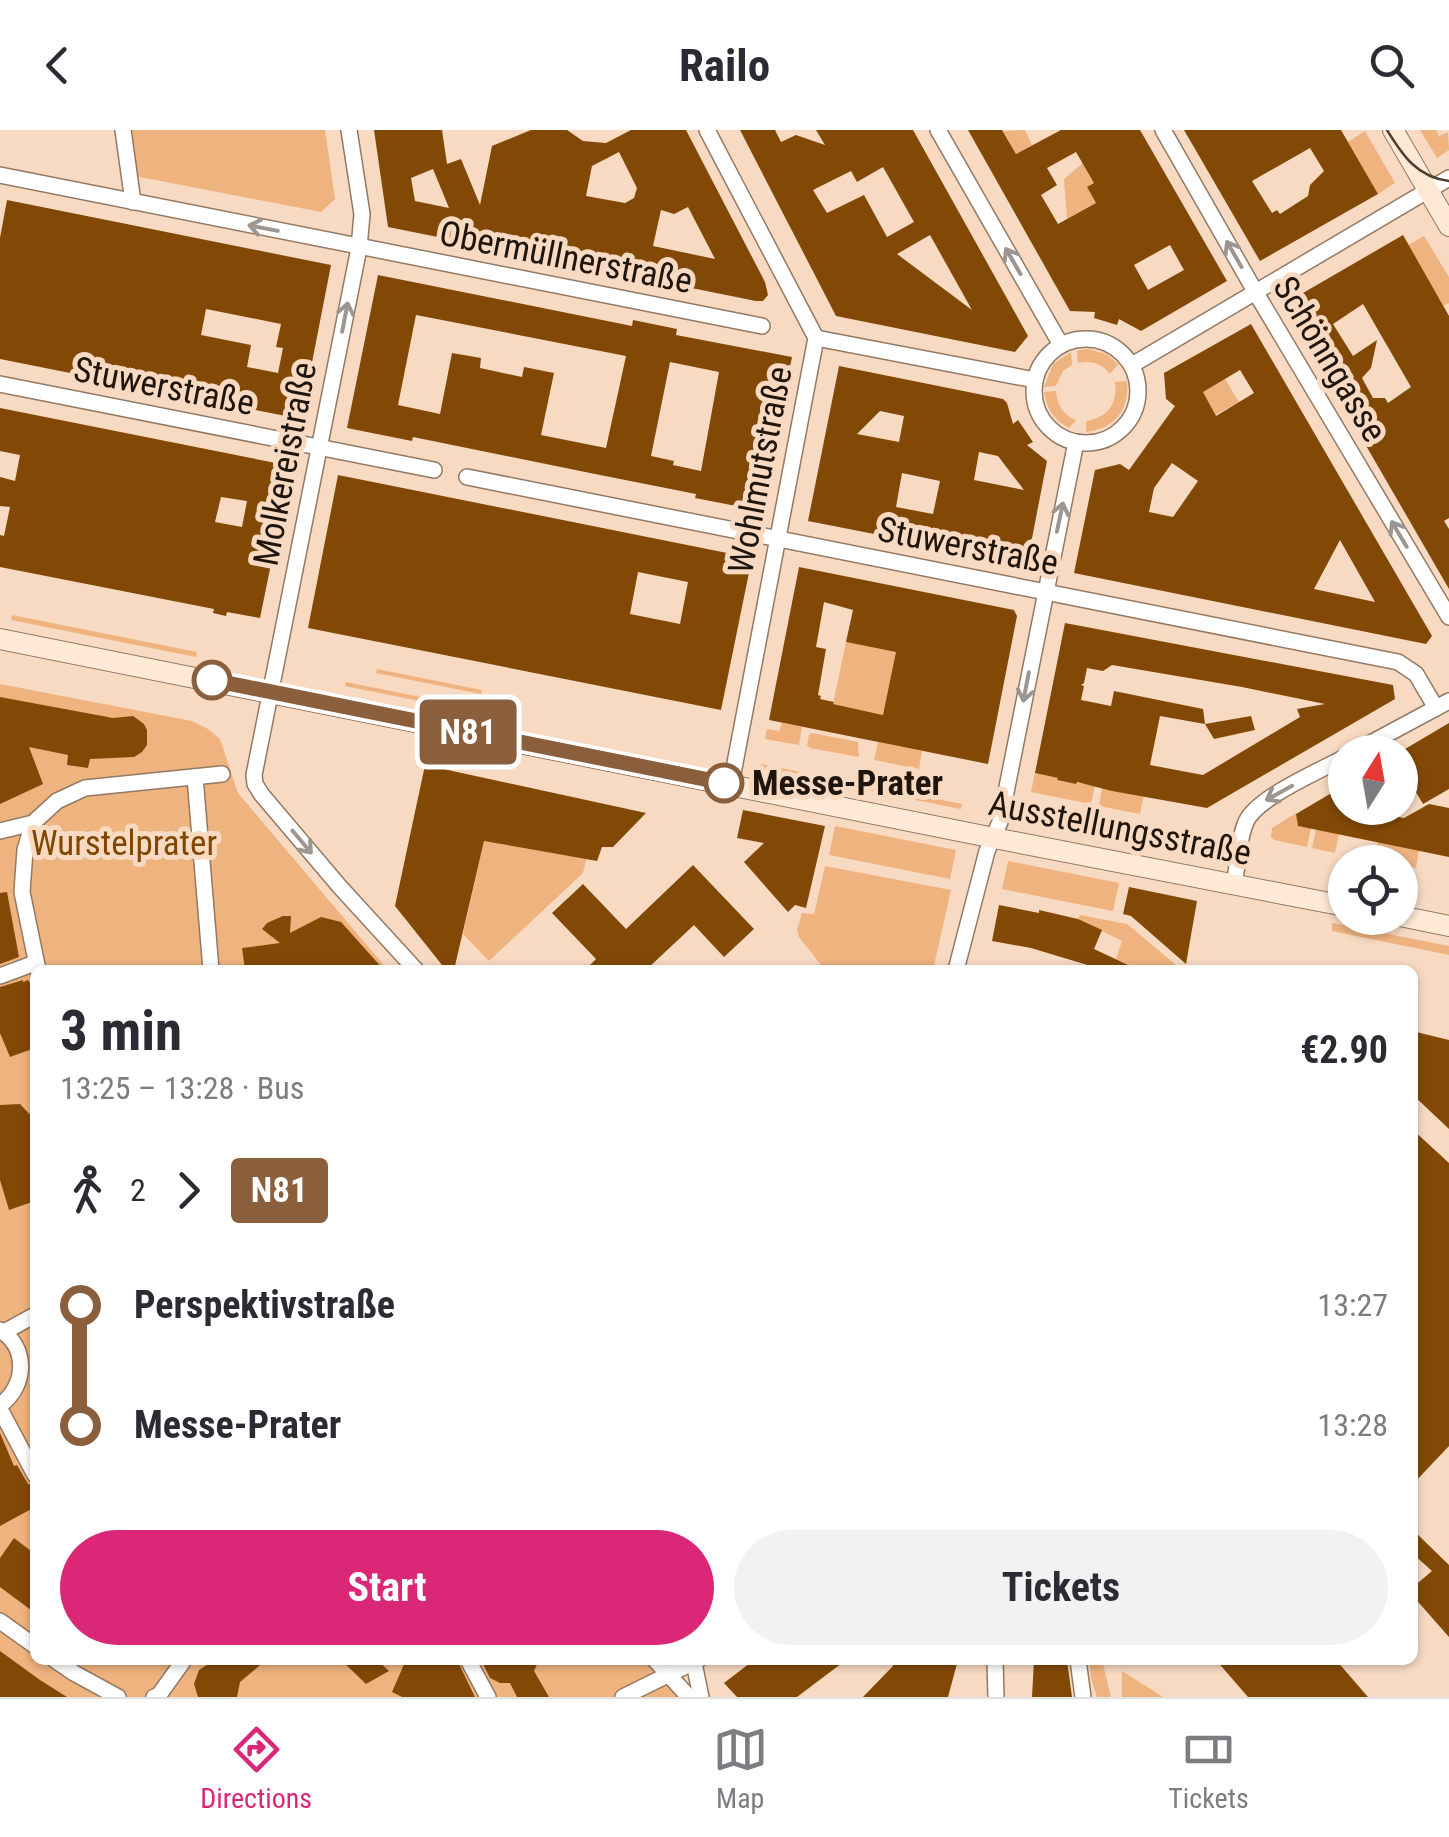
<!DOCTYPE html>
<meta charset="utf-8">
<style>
body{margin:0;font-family:"Roboto Condensed",sans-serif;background:#f2f2f3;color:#2b2b33;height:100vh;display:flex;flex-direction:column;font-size:38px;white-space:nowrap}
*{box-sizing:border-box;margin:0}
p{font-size:32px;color:#7c7c81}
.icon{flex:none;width:55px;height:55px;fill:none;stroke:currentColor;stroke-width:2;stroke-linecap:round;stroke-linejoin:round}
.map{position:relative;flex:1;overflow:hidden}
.drawer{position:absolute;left:30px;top:835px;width:1388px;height:700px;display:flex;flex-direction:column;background:#fff;border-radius:15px;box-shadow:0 2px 8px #0004}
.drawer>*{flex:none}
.badge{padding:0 20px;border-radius:8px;font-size:35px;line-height:65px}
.needle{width:65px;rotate:11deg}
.controls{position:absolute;left:1328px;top:605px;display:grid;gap:20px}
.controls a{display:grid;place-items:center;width:90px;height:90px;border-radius:50%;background:#fff;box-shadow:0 2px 8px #0004;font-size:50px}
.map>.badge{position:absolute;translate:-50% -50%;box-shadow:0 0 0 5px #fff}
.legs{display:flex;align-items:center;gap:15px;height:110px;padding:0 30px;font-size:32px}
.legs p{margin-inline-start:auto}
.summary{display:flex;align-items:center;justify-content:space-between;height:170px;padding:0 30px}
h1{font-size:55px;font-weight:700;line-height:75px}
.button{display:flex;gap:20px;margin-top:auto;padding:20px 30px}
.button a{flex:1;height:115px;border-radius:60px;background:#db2777;color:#fff;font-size:40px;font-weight:700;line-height:115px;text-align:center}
.button a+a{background:#f2f2f3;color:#2b2b33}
ul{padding:0 30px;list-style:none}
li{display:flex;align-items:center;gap:35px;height:120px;font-size:38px}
li i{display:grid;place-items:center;width:15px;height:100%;margin:0 12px;background:currentColor}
li i::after{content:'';width:25px;height:25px;margin:-12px;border:8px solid;border-radius:50%;background:#fff}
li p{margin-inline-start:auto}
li:first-child i{background:linear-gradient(#0000 50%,currentColor 0)}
li:last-child i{background:linear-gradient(currentColor 50%,#0000 0)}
header{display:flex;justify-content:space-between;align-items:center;height:130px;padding:0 30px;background:#fff;font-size:45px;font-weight:700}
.tab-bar{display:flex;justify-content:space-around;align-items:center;height:140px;border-top:2px solid #e1e1e2;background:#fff;font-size:28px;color:#7c7c81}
.tab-bar a{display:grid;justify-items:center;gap:5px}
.tab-bar .selected{color:#db2777}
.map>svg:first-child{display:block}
.green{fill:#efb37f}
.building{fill:#824906;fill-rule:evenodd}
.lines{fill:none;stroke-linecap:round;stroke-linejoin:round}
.street-casing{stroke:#937963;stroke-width:18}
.secondary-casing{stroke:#937963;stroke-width:22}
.street{stroke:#fff;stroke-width:15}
.secondary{stroke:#fee9d6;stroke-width:20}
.tram{stroke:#4f4035;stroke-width:2.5}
.oneway{stroke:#9b9692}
.line-1-casing{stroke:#fff;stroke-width:22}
.line-1{stroke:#8b5e3c;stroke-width:15}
.stop-1-dot{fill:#fff;stroke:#8b5e3c;stroke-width:5}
.labels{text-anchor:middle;stroke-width:10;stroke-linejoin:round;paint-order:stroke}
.street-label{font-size:35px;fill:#20150d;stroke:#f8dac2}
.stop-label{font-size:35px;font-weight:bold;fill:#20150d;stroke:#f8dac2;text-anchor:start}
.park-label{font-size:35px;fill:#814700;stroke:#f8dac2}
</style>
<header><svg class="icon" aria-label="back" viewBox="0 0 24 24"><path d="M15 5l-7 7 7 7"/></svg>Railo<svg class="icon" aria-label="search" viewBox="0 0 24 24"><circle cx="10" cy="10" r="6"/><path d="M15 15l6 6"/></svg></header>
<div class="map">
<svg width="1449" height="1567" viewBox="0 0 1449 1567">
<rect width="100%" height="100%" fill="#f8dac2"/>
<g class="green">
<polygon points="118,0 325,0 335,69 321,82 135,46"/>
<polygon points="1025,0 1032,15 1016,24 1003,1"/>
<polygon points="1420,0 1436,0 1439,6 1448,2 1449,20 1437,28"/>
<polygon points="1365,1 1395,53 1378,64 1348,12"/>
<polygon points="1083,33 1094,53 1087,57 1096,73 1067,89 1064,49"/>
<polygon points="1424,106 1449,147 1449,173 1443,176 1408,115"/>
<path d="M1088,219l18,5 12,10 -8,10c-8,-11 -19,-14 -32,-11l-1,-13z"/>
<polygon points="1071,222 1072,235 1063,241 1056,256 1044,257 1053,234"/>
<polygon points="1225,249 1239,272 1215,285 1197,265"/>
<path d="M1127,251c3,28 -12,48 -41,51v-11c22,-3 32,-18 29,-39z"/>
<path d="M1056,261c1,14 7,24 20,29l-7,8c-15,-8 -22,-19 -25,-36z"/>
<polygon points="12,485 197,522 196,527 11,490"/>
<polygon points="846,512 896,522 884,585 833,574"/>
<polygon points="377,539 482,560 481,564 376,543"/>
<polygon points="346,552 480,579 479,583 345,556"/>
<polygon points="0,554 192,591 208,599 220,609 238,663 388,840 35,840 35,1530 677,1530 693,1567 0,1567"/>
<polygon points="782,593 802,597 799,615 765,609 767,599 779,601"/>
<polygon points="812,603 858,612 859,627 810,618 807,615 809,605"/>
<polygon points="878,612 922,621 919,639 874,630"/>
<polygon points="761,634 962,674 961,679 759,639"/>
<polygon points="1035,643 1058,648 1058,651 1095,655 1091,674 1031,662"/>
<polygon points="1102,657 1130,664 1131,662 1144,665 1140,684 1099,676"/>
<polygon points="1019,680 1031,683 1033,688 1206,723 1205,727 1015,690 1014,683"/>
<polygon points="1296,683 1298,696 1311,698 1307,717 1274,710 1271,707 1272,698"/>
<polygon points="835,696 956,720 950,749 829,725"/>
<polygon points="1316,699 1339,704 1335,723 1312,718"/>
<polygon points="484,711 586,729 583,743 489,831 463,804"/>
<polygon points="1378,712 1419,720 1416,738 1400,735 1400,732 1374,730"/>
<polygon points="1008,731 1119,753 1113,781 1002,759"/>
<polygon points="825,736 951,760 933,840 825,840 799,807 797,800 802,783 814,784"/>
<polygon points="1080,785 1127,794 1182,840 1142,840 1116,829 1122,811 1078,789"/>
<polygon points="1332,793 1449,816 1449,825 1332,801"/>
<polygon points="1089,1530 1102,1530 1111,1567 1097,1567 1091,1548"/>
<polygon points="1122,1541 1163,1567 1122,1567"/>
</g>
<g class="building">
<path d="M374,0h68l5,34 14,-5 19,46 12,-59 39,-16h36l16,11 23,2 25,-13h55l79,152 3,13 -5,6h-7l-368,-74zM619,22l18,36 -3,10 -9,5 -39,-7 6,-30zM433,39l16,39 -34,-7 -4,-23zM688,77l27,52 -62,-13 8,-36 13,4z"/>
<path d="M740,0h35l6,12 15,-7 29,10 -9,-15h97l115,206 -13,16 -179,-36zM883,37l31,55 -27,15 -23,-42 -37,18 -14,-23 38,-19 6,11zM930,105l42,75 -75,-56z"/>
<path d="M968,0h34l14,24 45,-24h79l87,151 -86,50 -22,-12 -2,6 -23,-7 1,-6 -25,-1zM1076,22l18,31 -7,4 9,16 -38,21 -17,-29 16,-10 -10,-17zM1170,115l14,25 -36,20 -14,-25z"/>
<path d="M1184,0h157l37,64 -118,67zM1310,18l14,23 -14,14 -2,11 -28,18 -3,-4 -5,3 -20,-32z"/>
<path d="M7,70l324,65 -30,154 -301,-60v-121zM206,179l75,15 -5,23 7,1 -5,25 -31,-6 4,-22 -50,-10z"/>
<path d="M1403,105l46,81v202l-5,3 5,8v60l-165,-285zM1363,174l48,83 -23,16 -3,-5h-12l-11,-20 9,-10 6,-28 -24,16 -20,-32z"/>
<path d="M378,145l254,51 1,-6 44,9 -1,6 116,22 -30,154 -67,-13 1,-4 -101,-20 -182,-37 -1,4 -65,-13zM416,185l210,41 -20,92 -65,-13 13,-62 -30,-6 -2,10 -42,-9 1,-10 -29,-5 -12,61 -42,-9zM670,232l49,10 -18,99 -28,-6 1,-4 -23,-5z"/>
<path d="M1251,194l181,312 -6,8 -352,-71 21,-103 25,-6 9,6 46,-64 -9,-7 -2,-26zM1240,240l14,23 -38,23 -13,-24zM1172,333l26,18 -25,36 -24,-5 5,-24zM1340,410l35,62 -61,-13z"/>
<path d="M839,236l164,33 4,4 6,21 5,-4 15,22 -6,3 20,16 -20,103 -219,-43zM880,281l24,5 -5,26 -42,-8zM979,322l19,4 26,34 -50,-10zM902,343l38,8 -7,33 -37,-7z"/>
<path d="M0,278l291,58 -31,152 -33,-6 -1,4 -13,-3 1,-4 -214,-42v-32l4,1 6,-29 -10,-1v-29l15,4 5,-26 -20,-4zM221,367l26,4 -5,26 -27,-5z"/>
<path d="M338,345l414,83 -31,152 -413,-82zM638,442l50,10 -8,42 -50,-10z"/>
<path d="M799,437l215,43 3,6 -29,148 -219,-44zM824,472l29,8 -7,32 50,10 -13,63 -50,-11 1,-2 -14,-3 1,-3 -3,-1 8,-46 -10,-2z"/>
<path d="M1065,493l328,62 2,14 -188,109 -95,-17 -35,-9 -1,2 -19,-4 1,-2 -23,-5zM1112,535l130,22 83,17 -28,5 3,8 -97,58 -53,-10 10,-49 45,8 -2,-15 -89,-18 -3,15 -30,-6 3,-14 -3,-1 3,-2 3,-15 16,3z"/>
<polygon points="0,567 113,588 133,586 144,594 147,600 147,615 142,622 134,627 90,629 88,638 67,635 68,625 29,617 43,654 0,674"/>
<polygon points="1251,586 1255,600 1214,609 1205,594"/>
<polygon points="1449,593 1449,659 1423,674 1410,652 1400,658 1400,622"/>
<polygon points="425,635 646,683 613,717 602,717 597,731 484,711 454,840 446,840 395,776"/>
<polygon points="1345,655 1345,678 1404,688 1429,674 1449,678 1449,727 1298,696 1296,684"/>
<polygon points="743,680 825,696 806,778 795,775 788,782 744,732 764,713 737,708"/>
<polygon points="693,735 754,799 724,827 694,795 646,840 585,840 596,829 552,783 583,754 626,799"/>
<polygon points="1129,757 1197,771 1186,834 1131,786 1123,784"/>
<polygon points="7,762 19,827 0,834 0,763"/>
<polygon points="999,775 1039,783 1039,780 1078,789 1102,800 1094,819 1139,840 1104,840 1031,818 992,811"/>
<polygon points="283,786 291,786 290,803 321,787 341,792 384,840 245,840 242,818 280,813 262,799 267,793"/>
<polygon points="23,850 23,852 28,850 35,861 35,918 10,927 0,903 0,857"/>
<polygon points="1412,901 1449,910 1449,999 1412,964"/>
<polygon points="20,974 35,990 35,1071 9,1080 0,1050 0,975"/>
<polygon points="1412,999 1449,1033 1449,1316 1412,1355"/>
<polygon points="0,1303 14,1336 17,1335 28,1354 35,1356 35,1377 0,1396"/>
<polygon points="1412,1399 1449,1435 1449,1507 1412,1465 1412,1458 1432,1441 1412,1423"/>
<polygon points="14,1408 35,1424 35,1483 0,1457 0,1428"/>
<polygon points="0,1521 40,1550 67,1567 0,1567"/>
<polygon points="234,1530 266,1530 240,1552 237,1567 198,1567 194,1554 199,1540 213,1531 229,1534"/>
<polygon points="341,1530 377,1530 389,1541 366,1554"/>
<polygon points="410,1530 457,1530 475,1567 402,1567 392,1562 405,1532"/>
<polygon points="481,1530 539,1530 534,1541 549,1567 517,1567 510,1553 500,1553 490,1548"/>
<polygon points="754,1530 846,1530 797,1567 737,1567 724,1553"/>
<polygon points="889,1530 958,1530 948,1567 863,1567 893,1536"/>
<polygon points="1034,1530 1067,1530 1072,1567 1032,1567"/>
<polygon points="1216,1530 1336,1530 1368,1567 1248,1567"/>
</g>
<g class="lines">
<g class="street-casing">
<g id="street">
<polyline points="123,0 133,72"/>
<polyline points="349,0 362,84 359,118 254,645 255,654 262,665 340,757 416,840"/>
<polyline points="707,0 816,208 731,654"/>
<polyline points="938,0 1061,215"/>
<polyline points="1163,0 1256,163 1449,487"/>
<polyline points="0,45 762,196"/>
<polyline points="816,208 1035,250"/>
<circle cx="1086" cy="261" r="52"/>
<polyline points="1132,235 1449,48"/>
<polyline points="0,254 434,340"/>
<polyline points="467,347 1398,532 1416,544 1436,578"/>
<polyline points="1354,622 1449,571"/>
<polyline points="195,647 211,840"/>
<polyline points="33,693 25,720 22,762 38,840"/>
<polyline points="0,701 33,693 57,671 85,658 222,644"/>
<path d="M1234,755c4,-20 4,-45 12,-63 11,-25 74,-51 99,-65"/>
<polyline points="956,840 987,721 1000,692 1076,312"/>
<polyline points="0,846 35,833"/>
<path d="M0,1200c28,17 27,56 0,75"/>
<polyline points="4,1202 35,1185"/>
<polyline points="0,1279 35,1345"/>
<polyline points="0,1491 35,1516"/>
<polyline points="55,1530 74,1543 118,1567"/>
<polyline points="468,1530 488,1567"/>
<polyline points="655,1530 689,1567"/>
<polyline points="995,1530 996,1567"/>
<polyline points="1078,1530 1083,1567"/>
<polyline points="694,1533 701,1567"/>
<polyline points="154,1567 159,1565 184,1530"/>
<polyline points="623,1567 698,1530"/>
</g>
</g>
<g class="secondary-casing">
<g id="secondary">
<polyline points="1393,0 1449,96"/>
<polyline points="0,509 994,708 1345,776"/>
<polyline points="1400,786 1449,796"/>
</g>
</g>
<use href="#street" class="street"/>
<use href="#secondary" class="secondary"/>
<path class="tram" d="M1387,0c16,26 30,47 62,51"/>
</g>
<defs><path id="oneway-shaft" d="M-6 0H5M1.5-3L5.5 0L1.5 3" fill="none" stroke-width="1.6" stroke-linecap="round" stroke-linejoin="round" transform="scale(2.5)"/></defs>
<g class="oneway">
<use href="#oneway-shaft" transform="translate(263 98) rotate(-169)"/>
<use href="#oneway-shaft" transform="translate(1234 124) rotate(-120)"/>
<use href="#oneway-shaft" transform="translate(1013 131) rotate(-120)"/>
<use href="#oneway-shaft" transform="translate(345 187) rotate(-79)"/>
<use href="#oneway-shaft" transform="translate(1060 387) rotate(-78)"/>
<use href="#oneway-shaft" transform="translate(1399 404) rotate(-121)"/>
<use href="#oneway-shaft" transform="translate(1026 557) rotate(101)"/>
<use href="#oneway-shaft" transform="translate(1279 663) rotate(151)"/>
<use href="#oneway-shaft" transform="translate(302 712) rotate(50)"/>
</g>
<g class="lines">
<g class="line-1-casing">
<polyline id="line-1" points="212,550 724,653"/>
</g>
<use href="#line-1" class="line-1"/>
</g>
<g class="stop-1-dot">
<circle cx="212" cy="550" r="18"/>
<circle cx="724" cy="653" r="18"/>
</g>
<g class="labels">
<g class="street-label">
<text transform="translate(566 127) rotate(11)" y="12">Obermüllnerstraße</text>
<text transform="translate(1330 229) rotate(59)" y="12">Schönngasse</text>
<text transform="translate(164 256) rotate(11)" y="12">Stuwerstraße</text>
<text transform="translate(285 334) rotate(-79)" y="12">Molkereistraße</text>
<text transform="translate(760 340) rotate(-79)" y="12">Wohlmutstraße</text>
<text transform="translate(968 416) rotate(11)" y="12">Stuwerstraße</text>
<text transform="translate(1120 698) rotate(11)" y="12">Ausstellungsstraße</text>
</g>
<g class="stop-label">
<text x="752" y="665">Messe-Prater</text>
</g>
<g class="park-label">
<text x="124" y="725">Wurstelprater</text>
</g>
</g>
</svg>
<div class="controls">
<a><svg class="needle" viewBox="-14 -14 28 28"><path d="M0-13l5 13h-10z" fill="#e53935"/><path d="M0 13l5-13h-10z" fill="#7c7c81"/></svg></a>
<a><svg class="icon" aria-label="locate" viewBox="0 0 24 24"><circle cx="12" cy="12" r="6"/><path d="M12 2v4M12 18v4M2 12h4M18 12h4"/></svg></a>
</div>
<b class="badge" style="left:468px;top:602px;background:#8b5e3c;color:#fff">N81</b>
<section class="drawer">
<div class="summary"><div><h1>3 min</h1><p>13:25 – 13:28 · Bus</p></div><b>€2.90</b></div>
<div class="legs"><svg class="icon" aria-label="walk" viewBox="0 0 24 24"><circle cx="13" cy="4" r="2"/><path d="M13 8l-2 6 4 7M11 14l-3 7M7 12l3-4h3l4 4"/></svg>2<svg class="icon" aria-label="forward" viewBox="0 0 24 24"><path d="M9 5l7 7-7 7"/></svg><b class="badge" style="background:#8b5e3c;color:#fff">N81</b></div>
<ul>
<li><i style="color:#8b5e3c"></i><b>Perspektivstraße</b><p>13:27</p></li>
<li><i style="color:#8b5e3c"></i><b>Messe-Prater</b><p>13:28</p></li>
</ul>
<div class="button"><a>Start</a><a>Tickets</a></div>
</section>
</div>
<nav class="tab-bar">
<a class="selected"><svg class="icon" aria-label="directions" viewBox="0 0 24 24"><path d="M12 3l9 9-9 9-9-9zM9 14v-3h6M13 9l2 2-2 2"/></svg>Directions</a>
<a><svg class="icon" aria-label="map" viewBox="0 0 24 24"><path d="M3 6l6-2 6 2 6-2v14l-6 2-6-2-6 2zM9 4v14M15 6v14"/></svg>Map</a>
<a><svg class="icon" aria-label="tickets" viewBox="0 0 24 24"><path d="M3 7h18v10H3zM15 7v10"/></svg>Tickets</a>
</nav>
